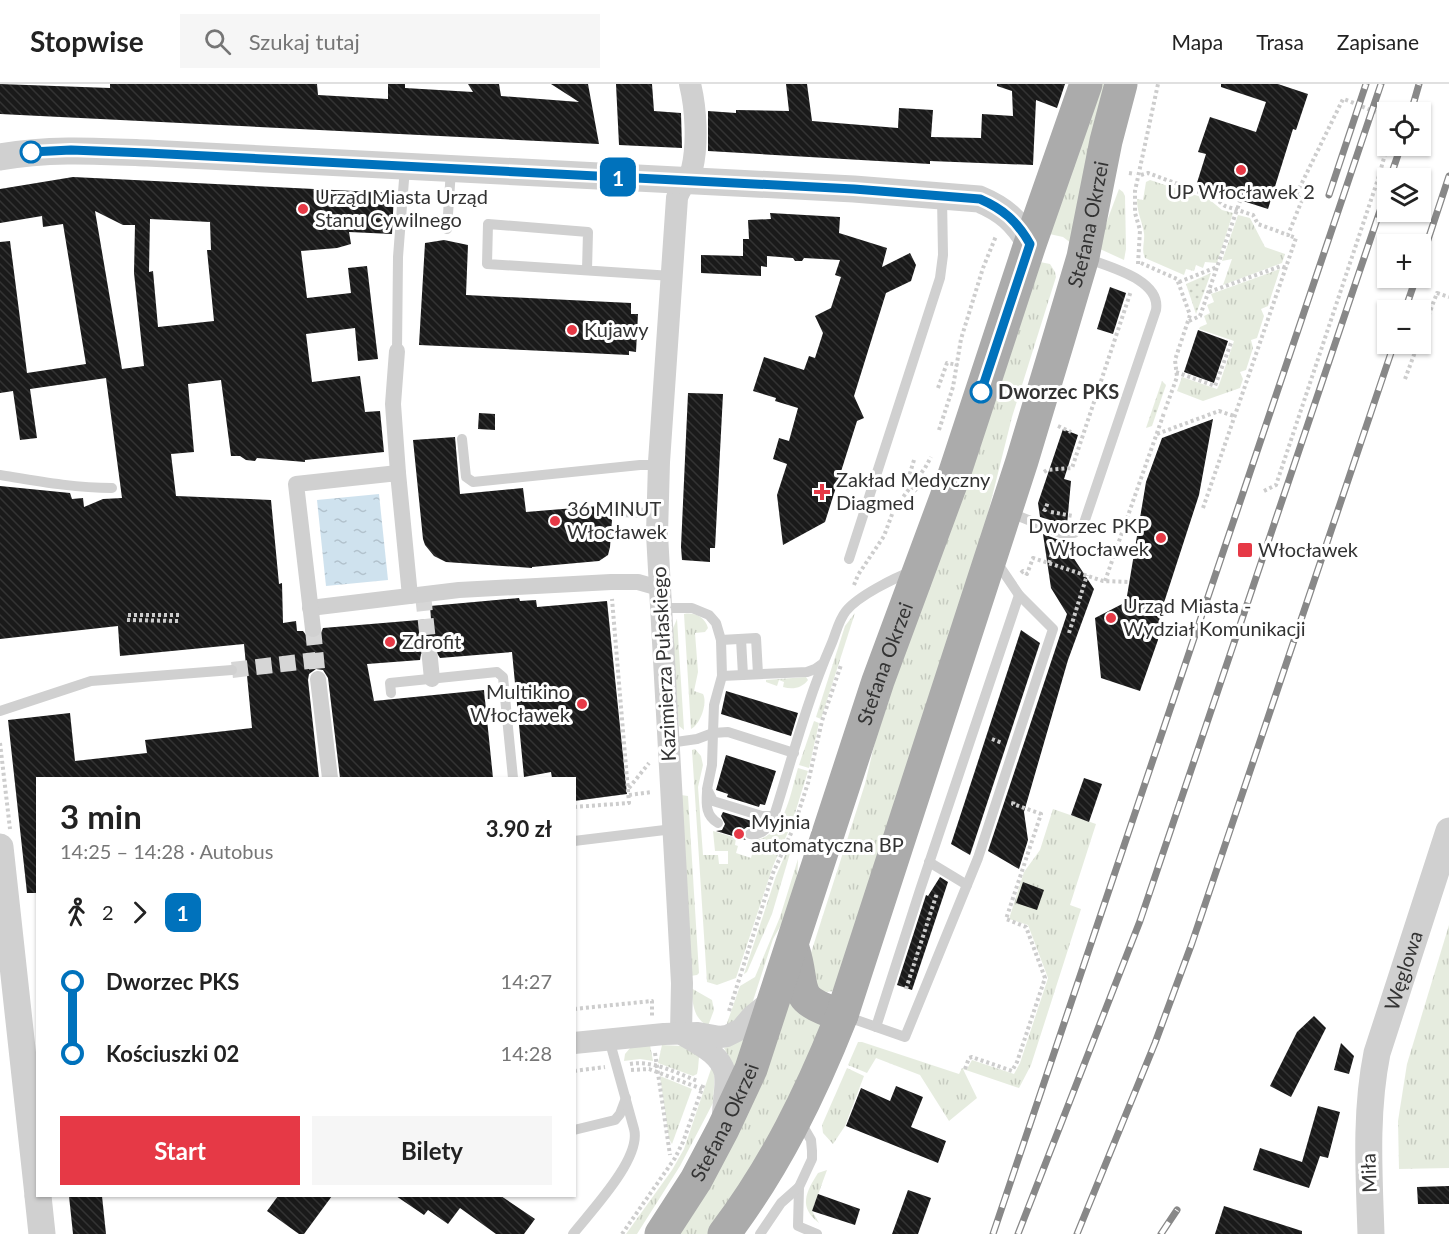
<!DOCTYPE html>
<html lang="pl">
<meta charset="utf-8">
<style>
body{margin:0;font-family:Lato,sans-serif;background:#f6f6f6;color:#222;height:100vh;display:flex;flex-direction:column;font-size:22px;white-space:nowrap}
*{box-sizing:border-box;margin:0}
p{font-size:20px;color:#767676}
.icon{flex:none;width:33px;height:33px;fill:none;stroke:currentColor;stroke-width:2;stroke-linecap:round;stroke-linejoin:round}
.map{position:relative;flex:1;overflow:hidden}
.drawer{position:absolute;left:36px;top:693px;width:540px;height:420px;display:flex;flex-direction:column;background:#fff;border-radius:0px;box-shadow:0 2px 4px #0004}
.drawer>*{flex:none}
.badge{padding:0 12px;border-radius:9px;font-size:21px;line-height:39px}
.buttons{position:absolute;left:1377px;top:18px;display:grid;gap:12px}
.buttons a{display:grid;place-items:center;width:54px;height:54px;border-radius:0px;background:#fff;box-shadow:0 2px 4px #0004;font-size:30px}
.map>.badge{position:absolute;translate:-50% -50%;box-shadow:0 0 0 3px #fff}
.legs{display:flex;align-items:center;gap:9px;height:66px;padding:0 24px;font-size:20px}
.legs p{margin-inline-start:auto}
.overview{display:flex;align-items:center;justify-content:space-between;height:102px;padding:0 24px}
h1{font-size:33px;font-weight:700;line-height:45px}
.primary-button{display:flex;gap:12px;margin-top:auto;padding:12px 24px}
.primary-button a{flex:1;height:69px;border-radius:0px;background:#e63946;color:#fff;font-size:24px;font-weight:700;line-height:69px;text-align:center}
.primary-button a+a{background:#f6f6f6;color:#222}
ul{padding:0 24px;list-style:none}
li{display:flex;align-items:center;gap:21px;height:72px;font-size:22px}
li i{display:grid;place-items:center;width:9px;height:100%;margin:0 8px;background:currentColor}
li i::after{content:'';width:15px;height:15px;margin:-8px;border:4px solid;border-radius:50%;background:#fff}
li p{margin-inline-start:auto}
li:first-child i{background:linear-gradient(#0000 50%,currentColor 0)}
li:last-child i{background:linear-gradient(currentColor 50%,#0000 0)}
header{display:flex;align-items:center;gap:36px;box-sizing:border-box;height:84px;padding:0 30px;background:#fff;border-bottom:2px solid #e0e0e0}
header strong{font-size:28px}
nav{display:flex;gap:33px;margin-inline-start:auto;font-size:21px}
.search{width:420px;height:54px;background:#f6f6f6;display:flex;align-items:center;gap:15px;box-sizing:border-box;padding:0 21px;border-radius:0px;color:#767676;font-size:22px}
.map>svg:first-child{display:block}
.grass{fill:url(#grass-tufts)}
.garden{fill:url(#garden-dots)}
.water{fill:url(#water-ripples)}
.building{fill:url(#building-back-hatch);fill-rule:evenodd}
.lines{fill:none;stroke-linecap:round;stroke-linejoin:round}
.pedestrian-tunnel{stroke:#d6d6d6;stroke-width:16;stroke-dasharray:16 8;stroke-linecap:butt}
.path{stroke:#cdcdcd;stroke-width:4;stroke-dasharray:3 3;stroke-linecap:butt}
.service{stroke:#d0d0d0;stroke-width:10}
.pedestrian{stroke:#d0d0d0;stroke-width:16}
.minor{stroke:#d0d0d0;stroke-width:22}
.tertiary{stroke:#d0d0d0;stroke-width:27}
.primary{stroke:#ababab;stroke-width:33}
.rail-casing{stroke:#888;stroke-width:7}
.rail{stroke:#fff;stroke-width:4.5;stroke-dasharray:14;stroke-linecap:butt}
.line-1-casing{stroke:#fff;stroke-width:14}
.line-1{stroke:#0072bc;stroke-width:9}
.stop-1-dot{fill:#fff;stroke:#0072bc;stroke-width:3}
.poi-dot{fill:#e63946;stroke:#fff;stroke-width:2}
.labels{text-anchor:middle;stroke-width:6;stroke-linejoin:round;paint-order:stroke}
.poi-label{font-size:20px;fill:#333;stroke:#fff;text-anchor:start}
.street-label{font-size:20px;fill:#333;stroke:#fff}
.stop-label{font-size:20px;font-weight:bold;fill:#333;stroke:#fff;text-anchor:start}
</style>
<header>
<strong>Stopwise</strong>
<div class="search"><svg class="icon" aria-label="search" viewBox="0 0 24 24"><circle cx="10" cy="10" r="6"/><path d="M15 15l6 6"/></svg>Szukaj tutaj</div>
<nav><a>Mapa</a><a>Trasa</a><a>Zapisane</a></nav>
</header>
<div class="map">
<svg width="1449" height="1150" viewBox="0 0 1449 1150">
<defs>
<pattern id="grass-tufts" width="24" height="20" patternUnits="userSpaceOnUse" patternTransform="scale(1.5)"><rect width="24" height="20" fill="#e6ecdf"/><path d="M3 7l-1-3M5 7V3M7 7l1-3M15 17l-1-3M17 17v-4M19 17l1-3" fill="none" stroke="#c6cbc0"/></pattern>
<pattern id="garden-dots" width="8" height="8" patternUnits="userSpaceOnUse" patternTransform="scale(1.5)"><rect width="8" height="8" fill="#e6ecdf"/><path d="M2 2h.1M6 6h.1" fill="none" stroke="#c6cbc0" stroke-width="1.8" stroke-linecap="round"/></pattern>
<pattern id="water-ripples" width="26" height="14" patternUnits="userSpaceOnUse" patternTransform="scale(1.5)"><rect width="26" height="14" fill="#cfe2ee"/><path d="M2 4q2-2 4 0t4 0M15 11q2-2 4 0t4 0" fill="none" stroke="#b2c2cd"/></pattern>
<pattern id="building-back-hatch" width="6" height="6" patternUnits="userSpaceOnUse" patternTransform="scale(1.5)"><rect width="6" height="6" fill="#1a1a1a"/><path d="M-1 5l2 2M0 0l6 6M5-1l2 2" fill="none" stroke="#333"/></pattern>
</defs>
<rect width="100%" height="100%" fill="#fff"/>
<g class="grass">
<polygon points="1098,0 1109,0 1071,159 1063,153 1045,149"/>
<path d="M1150,96l60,20 12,10 11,3 -16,50 -12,-1 -2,6 -7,-3 -2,6 -8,-2 -2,6 -39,-17c-4,-8 0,-16 -1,-25 -2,-13 -7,-19 -7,-34l6,1 3,-18z"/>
<polygon points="1119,105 1123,108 1125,112 1126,165 1124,176 1100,165 1098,161"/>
<polygon points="1238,131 1250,134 1265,163 1285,170 1282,179 1223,201 1232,175 1222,177"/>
<polygon points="1040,178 1050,180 1055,188 1056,193 1012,333 984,445 834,907 827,908 817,905 808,878 865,700 880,637"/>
<polygon points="1280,185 1268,222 1261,225 1264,232 1257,254 1251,256 1253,264 1246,286 1240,288 1243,295 1240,304 1203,317 1177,307 1182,293 1217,305 1219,301 1234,257 1199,245 1200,243 1207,240 1204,232 1210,229 1207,221 1214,218 1211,210"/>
<polygon points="855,529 821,635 816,633 845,542"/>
<path d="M684,530c11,-2 21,3 24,14l-3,4 -10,1 3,39 -4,19 9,3c5,9 -3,31 -12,35z"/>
<polygon points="677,535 684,646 679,642 671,549"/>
<path d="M806,593l2,3c-6,8 -15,10 -25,7l1,-5 -5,-2 -2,6 -11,-4v-2z"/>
<polygon points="814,637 819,639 809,684 799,681"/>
<path d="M695,665l6,7 2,9 -5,22 5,68h15l1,9h9v-13h-13l-2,-20 23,7 -1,7 3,1 -2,7 15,5 5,-18c29,-5 35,-49 42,-72l10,3 -16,52 -19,43 -37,112 -19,7 -10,-3 -15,-232z"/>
<polygon points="681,711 688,712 699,889 697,891 690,892"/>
<polygon points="1053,725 1096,740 1070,821 1081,825 1031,981 1019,1004 963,985 977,1014 949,1037 920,991 876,974 867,989 848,981 858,958 862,958 959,990 962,984 967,985 972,976 1014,990 1020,979 1048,894 1028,841 1009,835 1024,788 1040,766"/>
<polygon points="788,764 791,766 772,830 747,888 744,890 776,792"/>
<polygon points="798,775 797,801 790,825 773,855 752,920 749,926 726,942 740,902 755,893 780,833"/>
<polygon points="1449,841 1449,1084 1399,1085 1398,1037 1407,980"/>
<path d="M691,904l21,12 2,10 -6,16c-15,-8 -15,-22 -17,-38z"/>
<polygon points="788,913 825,938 802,998 710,1150 675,1150"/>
<polygon points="745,955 735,986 724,964"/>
<polygon points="650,961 653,977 640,975 624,977 625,970 630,964"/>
<path d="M662,961l20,1 18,6c-2,7 -1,15 -3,22l-4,2 -35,-13z"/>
<polygon points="712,982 715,988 713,1019 680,1082 637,1150 626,1150 672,1086 684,1065"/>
<polygon points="847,984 864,992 845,1042 833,1060 823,1049 822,1041"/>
<polygon points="660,992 692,1005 672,1060 669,1055"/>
<path d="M827,1086l-15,41 7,12c-21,-16 -13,-31 -1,-50z"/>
</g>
<g class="garden">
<polygon points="1211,189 1196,230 1186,200"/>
<polygon points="1162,297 1166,301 1152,342 1146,344"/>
</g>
<polygon class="water" points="379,410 388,496 326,502 317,416"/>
<g class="building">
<polygon points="0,0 110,4 110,0 317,0 318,11 388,15 388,0 405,0 405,4 473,8 468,0 499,0 501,12 579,18 551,0 588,0 599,60 0,30"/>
<polygon points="616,0 652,0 654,27 681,29 682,64 619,61"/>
<polygon points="786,0 807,0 812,37 898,44 899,24 933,26 931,53 981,54 982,30 1013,32 1012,7 997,2 997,0 1065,0 1057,24 1036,16 1033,81 930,77 930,80 708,67 708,27 736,29 736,26 789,27"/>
<polygon points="1221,0 1278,0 1308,10 1296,46 1293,45 1268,125 1196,102 1206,70 1198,68 1210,33 1256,48 1266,18 1221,3"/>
<path d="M73,93l321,16 -2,41 -43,-2 2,12 -14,4 -36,3 6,47 44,-5 -3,-25 19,-2 11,93 -20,2 -3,-33 -49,6 6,48 48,-6 5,36 15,-1 4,41 -79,8v2l-48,-4 -2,3 -9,-1 -6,-4h-9l-10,-76 -33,4 6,68 -23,2 5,42 95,4 8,84 3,-1 1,40 13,-2 1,10h6l6,8 10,-1 4,-10 108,-9 -1,-13 89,-8 1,3 16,-1 1,7 70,-6 20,193 -53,7v-23h-22l-1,-6 -27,5 -12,-125 -72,6 -5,-8 -7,-1 -7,5 -1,6 -53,4 7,37 110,-11 9,88h-153l-12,-100 -5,-8 -7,-1 -7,5 -1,6 11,98h-281v115h-11l-19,-173 62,-7 5,48 72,-8 -2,-13 107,-12 -8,-84 -124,12 -2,-30 -118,13v-153l70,7 2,6 11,-1 1,9 19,-8 19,-1 -16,-120 -76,11 7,49 -17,2 -7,-49 -13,2v-151l10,-1 17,132 59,-9 -23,-140 -20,3 -1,-11 -42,7v-34zM95,127l28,14h12l-1,48 10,93 -22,3zM150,135l60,3 1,28h-4l7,71 -56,6 -5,-56 -4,1z"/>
<polygon points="770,129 840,133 839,149 887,164 882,183 910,169 916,181 911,197 886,209 854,312 864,334 857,337 825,438 783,461 777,411 787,380 773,375 779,354 789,357 798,324 775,317 776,314 753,307 764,273 804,286 809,272 815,274 823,249 815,232 831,224 841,193 835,191 840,176 804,174 802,177 795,177 793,174 767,172 767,183 761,182 761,192 701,189 701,171 743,172 743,155 749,155 748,136 771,135"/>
<polygon points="444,156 468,161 466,211 631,219 631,230 638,230 636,268 629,267 629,271 419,261 425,159"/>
<polygon points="1110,203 1126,209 1113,250 1097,245"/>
<polygon points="1198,246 1228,257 1214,299 1184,288"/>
<polygon points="688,309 723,310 715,464 710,464 710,478 682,476 681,463"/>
<polygon points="479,329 495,330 495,346 478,345"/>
<polygon points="1213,335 1199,411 1160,531 1158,556 1140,607 1101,594 1095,534 1126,518 1146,398 1162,354"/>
<polygon points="1063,345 1078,351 1064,395 1071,397 1067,441 1040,433 1038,419"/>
<polygon points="455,353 460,410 523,404 526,428 611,421 605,427 606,432 612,436 610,463 608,471 599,477 532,483 532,484 446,478 434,472 425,461 423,455 413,356"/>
<polygon points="1043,450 1059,456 1066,456 1065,461 1094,505 1068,576 1024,728 1028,756 1019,785 988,767 1067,530 1051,504"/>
<polygon points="1021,546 1040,559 970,771 951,760"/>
<polygon points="726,607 798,629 791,652 721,630"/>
<polygon points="726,671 776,687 765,721 760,720 759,723 727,713 728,710 716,706"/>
<polygon points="1084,694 1102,700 1089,738 1071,731"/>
<polygon points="723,728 755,738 753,743 747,743 743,746 743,753 746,756 716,747 722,746 725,740 721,732"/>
<polygon points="940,793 948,798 912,906 897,901 926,811 928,812"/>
<polygon points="1023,798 1044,806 1037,826 1016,819"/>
<polygon points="1314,932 1326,944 1291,1013 1270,1002 1297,948"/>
<polygon points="1341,959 1354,972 1349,990 1334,986"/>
<polygon points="896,1002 923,1013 911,1043 946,1057 938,1079 846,1042 861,1004 890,1017"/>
<polygon points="1318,1022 1340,1028 1328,1074 1320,1072 1309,1104 1253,1086 1260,1064 1302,1078"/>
<polygon points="1449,1102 1449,1120 1418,1120 1417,1103"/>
<polygon points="908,1106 931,1114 918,1150 892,1150"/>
<polygon points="818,1110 860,1125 855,1141 812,1127"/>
<polygon points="69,1112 102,1112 106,1150 73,1150"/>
<polygon points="278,1112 332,1112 304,1150 299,1150 267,1127"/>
<polygon points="396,1112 501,1112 535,1135 524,1150 496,1150 460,1124 448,1140 428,1126 424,1131"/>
<polygon points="1224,1122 1302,1147 1302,1150 1215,1150"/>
</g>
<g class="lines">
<g class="pedestrian-tunnel">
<polyline points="423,511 430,575"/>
<polyline points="313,545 317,585"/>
<polyline points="232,586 316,576"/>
</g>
<g class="path">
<polyline points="1129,89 1135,90"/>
<path d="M1141,91l7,-2 65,24 12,9 28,9 5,9 30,11 14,-35 -6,-5 47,-96c13,4 25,11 38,15l-1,6 4,1 1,-6 3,1"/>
<polyline points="1141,179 1177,195 1190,231 1175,276 1177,293 1165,326"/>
<polyline points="1138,180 1140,146 1135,129 1135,107 1158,0"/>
<polyline points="1179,198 1217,183"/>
<polyline points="1209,208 1281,182 1286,184"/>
<polyline points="1189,237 1200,232 1240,117"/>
<polyline points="1420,254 1437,209 1449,213"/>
<polyline points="1176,288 1215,302 1231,259"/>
<polyline points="1405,295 1418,260"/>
<polyline points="938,304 947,279 958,281"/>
<polyline points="1058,342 1071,348"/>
<polyline points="939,346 953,303 961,255 983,184 996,152"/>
<polyline points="1157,350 1219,327 1234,332"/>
<polyline points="914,376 907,399 917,407"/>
<polyline points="1044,388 1047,386 1072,384 1131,207"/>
<polyline points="1264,407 1276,401 1378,95 1388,60"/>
<polyline points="1203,424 1296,154 1288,151"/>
<polyline points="1043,425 1045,426 1048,418"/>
<polyline points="1051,428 1073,432"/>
<polyline points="1112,442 1123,446"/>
<polyline points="1049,479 1055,459"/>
<polyline points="1021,489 1023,487 1027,490 1033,474 1103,497 1129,498"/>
<polyline points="1105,497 1164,329"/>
<polyline points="854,501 858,491 884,452 894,425 925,384 931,373"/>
<polyline points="128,531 179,531"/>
<polyline points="127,536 178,537"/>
<polyline points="1069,549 1087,491"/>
<polyline points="992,655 1002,659"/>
<polyline points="0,659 10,745"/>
<polyline points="629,704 649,679"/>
<polyline points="629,711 652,708"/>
<polyline points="574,723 629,719 612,515"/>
<polyline points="906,905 937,809"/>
<polyline points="574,925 652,917 652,932"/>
<polyline points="729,927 773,789 793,745 808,699 822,637 841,581"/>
<polyline points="655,969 670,1071"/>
<path d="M630,980c23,-4 46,9 68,17"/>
<polyline points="965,985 969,974 972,973 1012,987 1017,978 1045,894 1026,843 1006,835 1041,730 1013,720 1014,716"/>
<polyline points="631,986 649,985 702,1005"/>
<polyline points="574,987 605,983"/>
<polyline points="622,1150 675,1074 683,1058 704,999"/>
</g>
<g class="service">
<polyline points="447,145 451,86"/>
<polyline points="587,186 588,148 488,140 487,180 672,192"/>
<polyline points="397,267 398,173 405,83"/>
<polyline points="462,355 466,393 473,398 640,381 659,381"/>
<path d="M0,391c37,6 74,13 112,13"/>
<polyline points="612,428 657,429"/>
<path d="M1008,428l53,21h13l9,-7 73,-216c5,-31 -48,-43 -70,-52"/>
<polyline points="849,475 940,194 943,171 942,113"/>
<polyline points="660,524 692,524 709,531 716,539 721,556 722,592 714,621 713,649 697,655 669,659"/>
<polyline points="741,555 743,591"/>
<polyline points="721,556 756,554 758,590"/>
<polyline points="722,592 807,588 815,585 822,580"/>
<polyline points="391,609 390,599 497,588 503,593 513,694"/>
<polyline points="0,627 91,597 232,586"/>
<path d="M794,669l-66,-21 -15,1 -1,32 -5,24 6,12 49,15h12c18,-57 33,-116 57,-171 5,-11 7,-24 15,-34 12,-15 48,-33 67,-40"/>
<path d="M707,708c-1,13 -1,24 11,31"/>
<path d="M750,750c13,2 19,-8 24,-18"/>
<polyline points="574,757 673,745"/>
<polyline points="929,778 967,801"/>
<polyline points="845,932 905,953 978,774 1053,545 1019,511 996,477"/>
<polyline points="876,943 920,806 1019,511"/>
<polyline points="800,1037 811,1056 812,1067 812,1075 799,1103 798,1142 817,1150"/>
<polyline points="574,1046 615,1036 620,1030 626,1014"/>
<path d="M573,1150c18,-23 69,-76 61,-105l-25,-90"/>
<polyline points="760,1150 781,1119 799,1103"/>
</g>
<g class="pedestrian">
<polyline points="397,267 393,320 398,389"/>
<polyline points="310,524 459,506 611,498 638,498 659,504"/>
<polyline points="313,545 296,400 398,389 410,512"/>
<polyline points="430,575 432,595"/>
<polyline points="318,595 330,694"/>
</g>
<g class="minor">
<path d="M681,949l1,-50 -25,-449 2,-72 18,-264c3,-11 12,-19 15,-29 6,-25 4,-61 -2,-85"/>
<path d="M685,952c15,9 35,18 40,37 2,13 -2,29 -2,43"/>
<polyline points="574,959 664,950 698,949 720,953 727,952 741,945 752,932 773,915"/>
</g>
<g class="tertiary">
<path d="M0,73c49,-9 98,-6 147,-4l707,36 125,10c24,10 38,22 51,45"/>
<polyline points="0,763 38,1111"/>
<polyline points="38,1112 42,1150"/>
<path id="s1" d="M1371,1150c-2,-61 -6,-121 6,-181l72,-222"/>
</g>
<g class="primary">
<path d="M793,864c14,43 -5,51 49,67"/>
<path id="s2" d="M661,1150l35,-54 27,-51 28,-60 127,-388 73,-197 79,-240 56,-160"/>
<path id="s3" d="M724,1150c51,-67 87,-141 118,-219l180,-554 37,-123 24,-81 23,-116 15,-57"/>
</g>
<g class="rail-casing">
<g id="rail">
<polyline points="1411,28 1419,0"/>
<polyline points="1390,94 1401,62"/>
<polyline points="1329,111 1366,0"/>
<polyline points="1420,180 1449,92"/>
<polyline points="1405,226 1416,194"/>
<polyline points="993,1150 1381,0"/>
<polyline points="1018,1150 1140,837 1388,103"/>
<polyline points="1077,1150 1155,959 1192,859 1394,260"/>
<polyline points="1161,1150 1177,1126"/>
</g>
</g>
<use href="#rail" class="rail"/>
</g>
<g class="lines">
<g class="line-1-casing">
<path id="line-1" d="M31,68l40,-2 76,3 707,36 126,10c23,10 37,22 50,45l-49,148"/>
</g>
<use href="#line-1" class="line-1"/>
</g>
<g class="stop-1-dot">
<circle cx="31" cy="68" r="10"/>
<circle cx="981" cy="308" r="10"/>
</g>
<g class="poi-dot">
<circle cx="1241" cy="86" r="6"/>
<circle cx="303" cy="125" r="6"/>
<circle cx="572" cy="246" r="6"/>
<path d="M819 399h6v6h6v6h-6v6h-6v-6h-6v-6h6z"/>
<circle cx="555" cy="437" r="6"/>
<circle cx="1161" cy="454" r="6"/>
<rect x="1237" y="458" width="16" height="16" rx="3"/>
<circle cx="1111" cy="534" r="6"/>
<circle cx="390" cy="558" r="6"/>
<circle cx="582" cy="620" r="6"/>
<circle cx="739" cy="750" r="6"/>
</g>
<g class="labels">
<g class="poi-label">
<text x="1241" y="115" text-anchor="middle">UP Włocławek 2</text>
<text x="315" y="120">Urząd Miasta Urząd<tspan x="315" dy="23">Stanu Cywilnego</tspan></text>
<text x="584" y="253">Kujawy</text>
<text x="836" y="403">Zakład Medyczny<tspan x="836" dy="23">Diagmed</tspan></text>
<text x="567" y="432">36 MINUT<tspan x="567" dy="23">Włocławek</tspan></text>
<text x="1149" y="449" text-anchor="end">Dworzec PKP<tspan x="1149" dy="23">Włocławek</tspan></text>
<text x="1258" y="473">Włocławek</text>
<text x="1123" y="529">Urząd Miasta -<tspan x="1123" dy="23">Wydział Komunikacji</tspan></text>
<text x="402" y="565">Zdrofit</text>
<text x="570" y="615" text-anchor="end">Multikino<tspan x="570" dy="23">Włocławek</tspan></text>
<text x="751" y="745">Myjnia<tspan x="751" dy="23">automatyczna BP</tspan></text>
</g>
<g class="street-label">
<text dy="7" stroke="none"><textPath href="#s3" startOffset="1078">Stefana Okrzei</textPath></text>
<text transform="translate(664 580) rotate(-93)" y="7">Kazimierza Pułaskiego</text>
<text dy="7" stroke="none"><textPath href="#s2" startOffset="615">Stefana Okrzei</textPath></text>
<text dy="7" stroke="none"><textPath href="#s1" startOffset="268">Węglowa</textPath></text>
<text dy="7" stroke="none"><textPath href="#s2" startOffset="129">Stefana Okrzei</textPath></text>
<text transform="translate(1369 1089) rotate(-92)" y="7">Miła</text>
</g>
<g class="stop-label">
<text x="998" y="315">Dworzec PKS</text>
</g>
</g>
</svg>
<div class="buttons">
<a><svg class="icon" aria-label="locate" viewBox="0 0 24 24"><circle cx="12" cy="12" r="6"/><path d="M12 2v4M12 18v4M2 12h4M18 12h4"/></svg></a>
<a><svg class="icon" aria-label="layers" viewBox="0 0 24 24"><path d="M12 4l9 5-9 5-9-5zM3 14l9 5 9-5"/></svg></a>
<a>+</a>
<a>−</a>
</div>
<b class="badge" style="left:618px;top:93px;background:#0072bc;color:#fff">1</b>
<section class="drawer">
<div class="overview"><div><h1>3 min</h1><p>14:25 – 14:28 · Autobus</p></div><b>3.90 zł</b></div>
<div class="legs"><svg class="icon" aria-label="walk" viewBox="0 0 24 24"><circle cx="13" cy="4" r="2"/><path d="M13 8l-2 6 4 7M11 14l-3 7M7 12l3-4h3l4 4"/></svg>2<svg class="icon" aria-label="forward" viewBox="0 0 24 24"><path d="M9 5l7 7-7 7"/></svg><b class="badge" style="background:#0072bc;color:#fff">1</b></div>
<ul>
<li><i style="color:#0072bc"></i><b>Dworzec PKS</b><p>14:27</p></li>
<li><i style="color:#0072bc"></i><b>Kościuszki 02</b><p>14:28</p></li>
</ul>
<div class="primary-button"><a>Start</a><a>Bilety</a></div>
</section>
</div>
